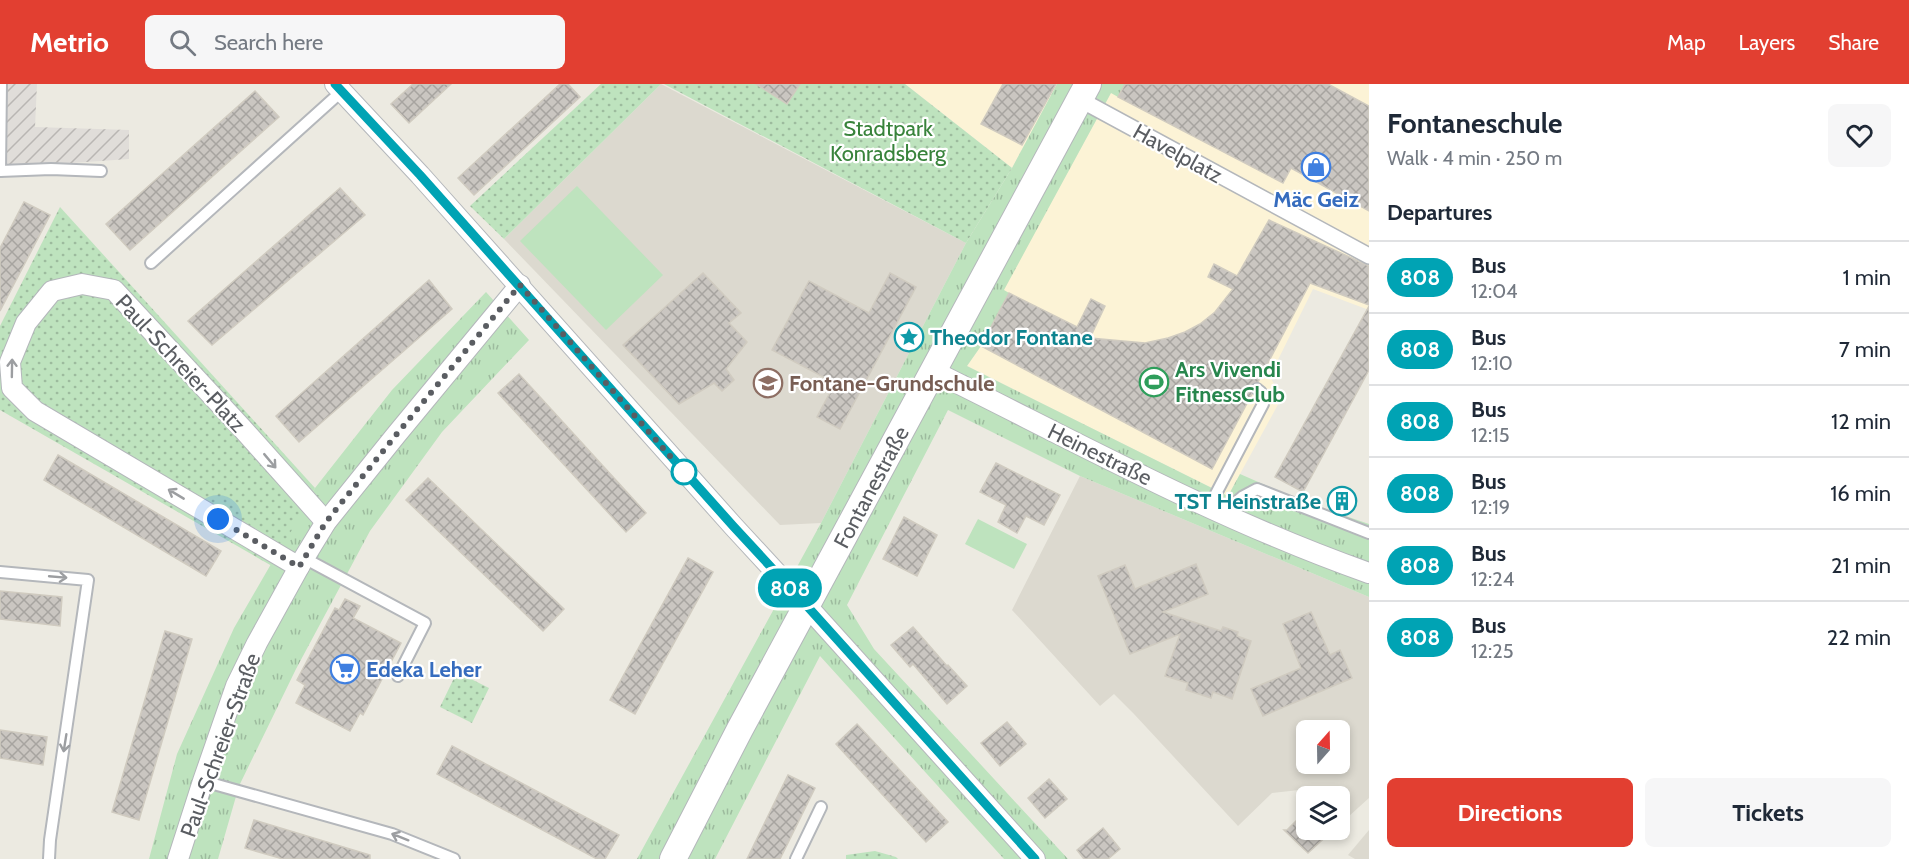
<!DOCTYPE html>
<meta charset="utf-8">
<style>
body{margin:0;font-family:Cabin,sans-serif;background:#f6f6f7;color:#1f2937;height:100vh;display:flex;flex-direction:column;font-size:22px;white-space:nowrap}
*{box-sizing:border-box;margin:0}
p{font-size:20px;color:#747a83}
.icon{flex:none;width:33px;height:33px;fill:none;stroke:currentColor;stroke-width:2;stroke-linecap:round;stroke-linejoin:round}
.map{position:relative;flex:1;overflow:hidden}
.side{display:flex;flex-direction:column;background:#fff;width:540px}
.side>*{flex:none}
.badge{padding:0 12px;border-radius:20px;font-size:21px;line-height:39px}
.needle{width:39px;rotate:20deg}
.controls{position:absolute;left:1296px;top:636px;display:grid;gap:12px}
.controls a{display:grid;place-items:center;width:54px;height:54px;border-radius:9px;background:#fff;box-shadow:0 3px 9px #0003;font-size:30px}
.you{position:absolute;width:30px;height:30px;margin:-15px;border:4px solid #fff;border-radius:50%;background:#1a73e8;box-shadow:0 0 0 9px #1a73e833}
.map>.badge{position:absolute;translate:-50% -50%;box-shadow:0 0 0 3px #fff}
h2{padding:0 18px;font-size:22px;line-height:54px}
.round{display:grid;place-items:center;flex:none;width:63px;height:63px;border-radius:9px;background:#f6f6f7}
.overview{display:flex;align-items:center;justify-content:space-between;height:102px;padding:0 18px}
h1{font-size:28px;font-weight:700;line-height:45px}
.cta{display:flex;gap:12px;margin-top:auto;padding:12px 18px}
.cta a{flex:1;height:69px;border-radius:9px;background:#e23f31;color:#fff;font-size:24px;font-weight:700;line-height:69px;text-align:center}
.cta a+a{background:#f6f6f7;color:#1f2937}
ul{padding:0;list-style:none}
li{display:flex;align-items:center;gap:18px;height:72px;padding:0 18px;border-top:2px solid #e0e1e3}
li div{flex:1}
li b{display:block;font-size:22px}
li em{font-style:normal}
li .badge{min-width:66px;font-weight:700;text-align:center}
header{display:flex;align-items:center;gap:36px;box-sizing:border-box;height:84px;padding:0 30px;background:#e23f31;color:#fff}
header strong{font-size:28px}
nav{display:flex;gap:33px;margin-inline-start:auto;font-size:21px}
.search{width:420px;height:54px;background:#f6f6f7;display:flex;align-items:center;gap:15px;box-sizing:border-box;padding:0 21px;border-radius:9px;color:#747a83;font-size:22px}
main{display:flex;flex:1;min-height:0}
.map>svg:first-child{display:block}
.commercial{fill:#fcf3d6}
.industrial{fill:url(#industrial-furrows)}
.education{fill:#dcd9cf;fill-rule:evenodd}
.grass{fill:url(#grass-tufts)}
.park{fill:url(#park-dots)}
.pitch{fill:#bee3be}
.building{fill:url(#building-cross-hatch);stroke:#d0cbc0;stroke-width:1.5}
.lines{fill:none;stroke-linecap:round;stroke-linejoin:round}
.service-casing{stroke:#b4b7bb;stroke-width:14}
.pedestrian-casing{stroke:#b4b7bb;stroke-width:18}
.minor-casing{stroke:#b4b7bb;stroke-width:22}
.tertiary-casing{stroke:#b4b7bb;stroke-width:28}
.service{stroke:#fff;stroke-width:10}
.pedestrian{stroke:#fff;stroke-width:15}
.minor{stroke:#fff;stroke-width:20}
.tertiary{stroke:#fff;stroke-width:26}
.oneway{stroke:#9c9ea1}
.line-casing{stroke:#fff;stroke-width:14}
.line{stroke:#00a3b4;stroke-width:9}
.walk{stroke:#5a5d62;stroke-width:6;stroke-dasharray:0 10.8}
.stop-dot{fill:#fff;stroke:#00a3b4;stroke-width:3}
.labels{text-anchor:middle;stroke-width:4.5;stroke-linejoin:round;paint-order:stroke}
.park-label{font-size:22px;fill:#38833b;stroke:#fff}
.street-label{font-size:22px;fill:#5a5d62;stroke:#fff}
.shop-label{font-size:22px;font-weight:bold;fill:#366cbe;stroke:#fff}
.culture-label{font-size:22px;font-weight:bold;fill:#0d838f;stroke:#fff;text-anchor:start}
.leisure-label{font-size:22px;font-weight:bold;fill:#27864d;stroke:#fff;text-anchor:start}
.education-label{font-size:22px;font-weight:bold;fill:#785e54;stroke:#fff;text-anchor:start}
</style>
<header>
<strong>Metrio</strong>
<div class="search"><svg class="icon" aria-label="search" viewBox="0 0 24 24"><circle cx="10" cy="10" r="6"/><path d="M15 15l6 6"/></svg>Search here</div>
<nav><a>Map</a><a>Layers</a><a>Share</a></nav>
</header>
<main>
<div class="map">
<svg width="1369" height="775" viewBox="0 0 1369 775">
<defs>
<pattern id="industrial-furrows" width="10" height="10" patternUnits="userSpaceOnUse" patternTransform="scale(1.5)"><rect width="10" height="10" fill="#e0ddd9"/><path d="M-1 1l2-2M0 10L10 0M9 11l2-2" fill="none" stroke="#b9b6b3"/></pattern>
<pattern id="grass-tufts" width="24" height="20" patternUnits="userSpaceOnUse" patternTransform="scale(1.5)"><rect width="24" height="20" fill="#bee3be"/><path d="M3 7l-1-3M5 7V3M7 7l1-3M15 17l-1-3M17 17v-4M19 17l1-3" fill="none" stroke="#9dbb9e"/></pattern>
<pattern id="park-dots" width="8" height="8" patternUnits="userSpaceOnUse" patternTransform="scale(1.5)"><rect width="8" height="8" fill="#bee3be"/><path d="M2 2h.1M6 6h.1" fill="none" stroke="#9dbb9e" stroke-width="1.8" stroke-linecap="round"/></pattern>
<pattern id="building-cross-hatch" width="8" height="8" patternUnits="userSpaceOnUse" patternTransform="scale(1.5)"><rect width="8" height="8" fill="#cac6c1"/><path d="M0 0l8 8M0 8l8-8" fill="none" stroke="#a7a4a0"/></pattern>
</defs>
<rect width="100%" height="100%" fill="#eceae1"/>
<g class="commercial">
<polygon points="905,0 1057,0 1012,84"/>
<polygon points="1125,0 1369,0 1369,226 1313,205 1270,292 1281,315 1228,412 967,282 981,262 1008,209 1003,206 1111,9"/>
</g>
<polygon class="industrial" points="0,0 37,0 35,43 129,46 129,75 0,84"/>
<g class="education">
<polygon points="661,0 966,159 821,439 780,441 504,155"/>
<path d="M1080,392l289,121v201l-21,19 -8,-5v-16h-29l-12,-6 -27,3 -34,33 -104,-112 -20,-20 -14,12 -88,-96zM1306,646h34v34h-34z"/>
<polygon points="1369,746 1369,775 1355,775 1348,771"/>
</g>
<g class="grass">
<polygon points="1057,0 1125,0 1118,13 1111,9 1004,206 1009,209 981,262 967,282 1228,412 1240,390 1299,416 1369,440 1369,513 1080,392 948,326 847,521 874,565 1068,775 1004,775 820,572 715,775 637,775 821,439 966,159 1012,84"/>
<polygon points="486,208 529,256 442,348 370,447 296,585 239,702 218,775 149,775 177,670 234,544 315,404 392,306"/>
</g>
<g class="park">
<polygon points="601,0 661,0 504,155 470,122"/>
<polygon points="664,0 905,0 1012,84 966,159"/>
<polygon points="60,123 315,404 272,482 0,326 0,242"/>
<polygon points="457,588 489,604 472,639 440,623"/>
<polygon points="875,767 896,773 898,775 846,775 846,771"/>
</g>
<g class="pitch">
<polygon points="577,102 663,191 606,246 520,157"/>
<polygon points="978,435 1027,460 1014,485 965,460"/>
</g>
<g class="building">
<polygon points="413,0 451,0 409,39 391,20"/>
<polygon points="560,0 568,0 580,13 474,111 458,94"/>
<polygon points="756,0 800,0 787,20"/>
<polygon points="1003,0 1056,0 1022,61 981,40"/>
<polygon points="1125,0 1328,0 1369,22 1369,127 1291,84 1283,99 1118,13"/>
<polygon points="255,7 279,33 130,166 106,140"/>
<polygon points="340,104 365,131 212,261 188,237"/>
<polygon points="24,118 50,131 0,227 0,164"/>
<polygon points="1269,136 1369,182 1369,221 1310,199 1258,298 1251,301 1250,305 1252,310 1212,385 981,262 1009,209 1077,243 1091,215 1105,222 1090,254 1145,259 1168,254 1185,248 1200,240 1215,228 1233,205 1208,193 1214,180 1237,192"/>
<polygon points="703,189 741,229 729,239 747,258 726,285 734,296 722,307 714,299 679,320 623,261"/>
<polygon points="890,189 916,203 840,345 817,333 835,299 772,266 809,197 869,229"/>
<polygon points="429,196 452,225 299,358 276,332"/>
<polygon points="1369,222 1369,286 1303,408 1275,393"/>
<polygon points="519,290 646,429 626,448 498,309"/>
<polygon points="58,371 221,467 206,492 44,396"/>
<polygon points="996,379 1060,411 1044,441 1026,432 1017,449 998,438 1006,421 980,408"/>
<polygon points="428,394 564,525 543,547 406,416"/>
<polygon points="1335,405 1355,414 1348,429 1329,419"/>
<polygon points="904,433 937,451 917,492 883,475"/>
<polygon points="688,474 713,488 635,630 610,616"/>
<polygon points="1196,480 1208,510 1163,528 1221,547 1223,543 1238,548 1237,552 1251,557 1232,615 1213,608 1211,614 1186,606 1188,599 1165,592 1180,550 1130,570 1098,492 1125,481 1135,505"/>
<polygon points="0,507 62,513 60,542 0,535"/>
<polygon points="345,515 360,522 353,534 401,559 363,631 360,629 350,647 296,619 305,601 297,596 335,524 339,526"/>
<polygon points="1311,528 1330,571 1340,566 1352,594 1263,632 1251,605 1301,584 1283,540"/>
<polygon points="913,543 947,582 948,581 967,602 947,620 913,580 910,583 891,561"/>
<polygon points="165,547 192,555 139,736 112,728"/>
<polygon points="1007,638 1026,660 1000,682 981,659"/>
<polygon points="857,640 948,738 926,758 836,660"/>
<polygon points="0,646 47,653 43,681 0,674"/>
<polygon points="452,662 619,751 605,775 597,775 437,690"/>
<polygon points="788,691 815,704 780,775 747,775"/>
<polygon points="1049,695 1067,715 1045,734 1028,714"/>
<polygon points="1306,727 1306,746 1333,746 1308,769 1284,746 1287,746"/>
<polygon points="254,736 370,771 370,775 283,775 245,764"/>
<polygon points="1103,744 1120,765 1108,775 1084,775 1077,766"/>
</g>
<g class="lines">
<g class="service-casing">
<g id="service">
<polyline points="0,87 51,85 101,87"/>
<polyline points="0,87 1,0"/>
<polyline points="151,179 342,7"/>
<path d="M1209,423l54,-103c2,-7 0,-11 -6,-15"/>
<polyline points="1223,429 1242,413 1257,405 1369,449"/>
<polyline points="304,474 425,539 398,592"/>
<polyline points="0,488 88,496 50,756 49,775"/>
<polyline points="203,697 392,750 454,775"/>
<polyline points="796,775 821,723"/>
</g>
</g>
<g class="pedestrian-casing">
<polyline id="pedestrian" points="1079,15 1369,172"/>
</g>
<g class="minor-casing">
<g id="minor">
<polyline points="335,0 420,91 734,443 807,522 1035,775"/>
<path d="M933,287c144,71 285,149 436,202"/>
<polyline points="299,483 35,327 12,304 10,278 26,239 52,207 82,200 114,206 241,343 326,438"/>
<polyline points="178,775 203,697 236,602 257,559 304,474 326,438 396,351 520,201"/>
</g>
</g>
<g class="tertiary-casing">
<polyline id="tertiary" points="673,775 740,645 1088,0"/>
</g>
<use href="#service" class="service"/>
<use href="#pedestrian" class="pedestrian"/>
<use href="#minor" class="minor"/>
<use href="#tertiary" class="tertiary"/>
</g>
<defs><path id="oneway-shaft" d="M-6 0H5M1.5-3L5.5 0L1.5 3" fill="none" stroke-width="1.6" stroke-linecap="round" stroke-linejoin="round" transform="scale(1.5)"/></defs>
<g class="oneway">
<use href="#oneway-shaft" transform="translate(12 284) rotate(-89)"/>
<use href="#oneway-shaft" transform="translate(270 377) rotate(50)"/>
<use href="#oneway-shaft" transform="translate(176 410) rotate(-149)"/>
<use href="#oneway-shaft" transform="translate(58 493) rotate(5)"/>
<use href="#oneway-shaft" transform="translate(65 659) rotate(99)"/>
<use href="#oneway-shaft" transform="translate(400 753) rotate(-158)"/>
</g>
<g class="lines">
<g class="line-casing">
<polyline id="line" points="335,0 420,91 734,443 807,522 1035,775"/>
</g>
<use href="#line" class="line"/>
<polyline class="walk" points="218,435 299,483 326,438 396,351 520,201 684,388"/>
</g>
<defs>
<g id="shop-ring" transform="scale(1.5)"><circle r="9.5" fill="#fff" stroke="#3f7fe0" stroke-width="1.5"/><path d="M-5-2.5h2.3a2.7 3.5 0 0 1 5.4 0H5L5.5 6h-11ZM-1.5-2.5h3a1.5 2.3 0 0 0-3 0Z" fill="#3f7fe0"/></g>
<g id="sight-ring" transform="scale(1.5)"><circle r="9.5" fill="#fff" stroke="#0f9aa8" stroke-width="1.5"/><path d="M0-6L1.8-2.2L6-1.7L2.9 1.2L3.7 5.4L0 3.3L-3.7 5.4L-2.9 1.2L-6-1.7L-1.8-2.2Z" fill="#0f9aa8"/></g>
<g id="stadium-ring" transform="scale(1.5)"><circle r="9.5" fill="#fff" stroke="#2e9e5b" stroke-width="1.5"/><path d="M0-5a6.5 5 0 1 0 0 10a6.5 5 0 1 0 0-10ZM-3.5-1.8h7v3.6h-7Z" fill="#2e9e5b"/></g>
<g id="school-ring" transform="scale(1.5)"><circle r="9.5" fill="#fff" stroke="#8d6e63" stroke-width="1.5"/><path d="M0-5L7-2L0 1L-7-2ZM-4 1L0 2.5L4 1V4Q0 6-4 4Z" fill="#8d6e63"/></g>
<g id="building-ring" transform="scale(1.5)"><circle r="9.5" fill="#fff" stroke="#0f9aa8" stroke-width="1.5"/><path d="M-4-6H4V6H1V3H-1V6H-4ZM-2.5-4.3h1.7v1.8h-1.7ZM.8-4.3h1.7v1.8H.8ZM-2.5-1h1.7V.8h-1.7ZM.8-1h1.7V.8H.8Z" fill="#0f9aa8"/></g>
<g id="supermarket-ring" transform="scale(1.5)"><circle r="9.5" fill="#fff" stroke="#3f7fe0" stroke-width="1.5"/><path d="M-6-5.5h2.5l.6 2H6L4.5 2H-2.5L-4.4-4H-6ZM-1.5 3.2a1.3 1.3 0 1 0 .1 0ZM3 3.2a1.3 1.3 0 1 0 .1 0Z" fill="#3f7fe0"/></g>
</defs>
<g fill-rule="evenodd">
<use href="#shop-ring" x="1316" y="83"/>
<use href="#sight-ring" x="909" y="253"/>
<use href="#stadium-ring" x="1154" y="298"/>
<use href="#school-ring" x="768" y="299"/>
<use href="#building-ring" x="1342" y="417"/>
<use href="#supermarket-ring" x="345" y="585"/>
</g>
<circle class="stop-dot" cx="684" cy="388" r="12"/>
<g class="labels">
<g class="park-label">
<text x="888" y="52">Stadtpark<tspan x="888" dy="25">Konradsberg</tspan></text>
</g>
<g class="street-label">
<text transform="translate(1178 69) rotate(29)" y="8">Havelplatz</text>
<text transform="translate(181 279) rotate(47)" y="8">Paul-Schreier-Platz</text>
<text transform="translate(1100 370) rotate(26)" y="8">Heinestraße</text>
<text transform="translate(871 403) rotate(-62)" y="8">Fontanestraße</text>
<text transform="translate(220 661) rotate(-70)" y="8">Paul-Schreier-Straße</text>
</g>
<g class="shop-label">
<text x="1316" y="123">Mäc Geiz</text>
<text x="366" y="593" text-anchor="start">Edeka Leher</text>
</g>
<g class="culture-label">
<text x="930" y="261">Theodor Fontane</text>
<text x="1321" y="425" text-anchor="end">TST Heinstraße</text>
</g>
<g class="leisure-label">
<text x="1175" y="293">Ars Vivendi<tspan x="1175" dy="25">FitnessClub</tspan></text>
</g>
<g class="education-label">
<text x="789" y="307">Fontane-Grundschule</text>
</g>
</g>
</svg>
<div class="controls">
<a><svg class="needle" viewBox="-14 -14 28 28"><path d="M0-13l5 13h-10z" fill="#e53935"/><path d="M0 13l5-13h-10z" fill="#747a83"/></svg></a>
<a><svg class="icon" aria-label="layers" viewBox="0 0 24 24"><path d="M12 4l9 5-9 5-9-5zM3 14l9 5 9-5"/></svg></a>
</div>
<div class="you" style="left:218px;top:435px"></div>
<b class="badge" style="left:790px;top:504px;background:#00a3b4;color:#fff">808</b>
</div>
<section class="side">
<div class="overview"><div><h1>Fontaneschule</h1><p>Walk · 4 min · 250 m</p></div><a class="round"><svg class="icon" aria-label="heart" viewBox="0 0 24 24"><path d="M12 20l-8-8c-3-5 5-10 8-4 3-6 11-1 8 4z"/></svg></a></div>
<h2>Departures</h2>
<ul>
<li><span class="badge" style="background:#00a3b4;color:#fff">808</span><div><b>Bus</b><p>12:04</p></div><em>1 min</em></li>
<li><span class="badge" style="background:#00a3b4;color:#fff">808</span><div><b>Bus</b><p>12:10</p></div><em>7 min</em></li>
<li><span class="badge" style="background:#00a3b4;color:#fff">808</span><div><b>Bus</b><p>12:15</p></div><em>12 min</em></li>
<li><span class="badge" style="background:#00a3b4;color:#fff">808</span><div><b>Bus</b><p>12:19</p></div><em>16 min</em></li>
<li><span class="badge" style="background:#00a3b4;color:#fff">808</span><div><b>Bus</b><p>12:24</p></div><em>21 min</em></li>
<li><span class="badge" style="background:#00a3b4;color:#fff">808</span><div><b>Bus</b><p>12:25</p></div><em>22 min</em></li>
</ul>
<div class="cta"><a>Directions</a><a>Tickets</a></div>
</section>
</main>
